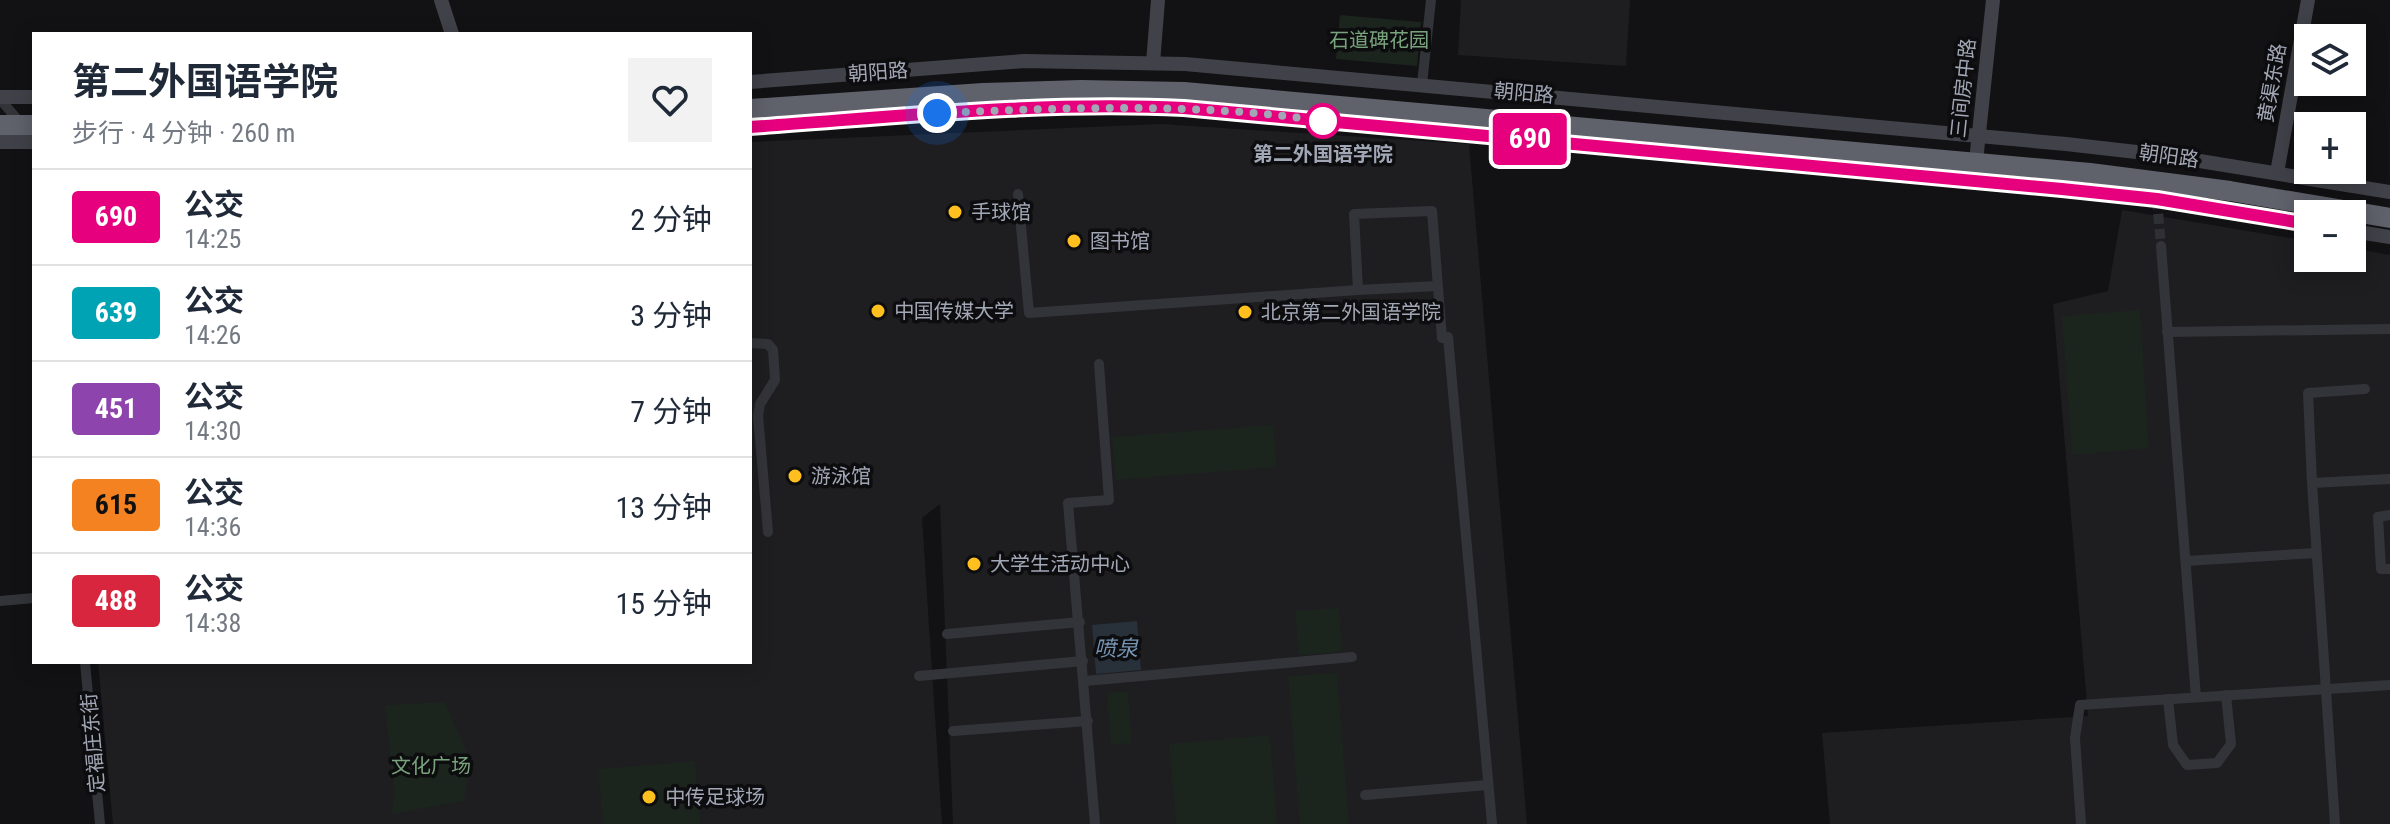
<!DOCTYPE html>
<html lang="zh">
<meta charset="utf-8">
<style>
body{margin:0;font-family:"Roboto Condensed","Noto Sans SC",sans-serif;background:#f2f2f3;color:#1f2937;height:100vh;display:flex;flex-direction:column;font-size:30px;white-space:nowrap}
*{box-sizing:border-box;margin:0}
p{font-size:26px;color:#747a83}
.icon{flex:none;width:44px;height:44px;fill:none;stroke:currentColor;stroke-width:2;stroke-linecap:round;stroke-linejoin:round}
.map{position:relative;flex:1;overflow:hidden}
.drawer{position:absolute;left:32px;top:32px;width:720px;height:632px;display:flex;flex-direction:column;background:#fff;border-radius:0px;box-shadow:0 4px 20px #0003}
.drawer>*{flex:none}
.badge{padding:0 16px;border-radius:6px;font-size:28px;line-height:52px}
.fabs{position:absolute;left:2294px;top:24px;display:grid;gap:16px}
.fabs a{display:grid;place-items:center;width:72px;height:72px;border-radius:0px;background:#fff;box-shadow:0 4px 20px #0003;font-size:40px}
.you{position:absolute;width:40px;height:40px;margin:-20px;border:6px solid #fff;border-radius:50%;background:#1a73e8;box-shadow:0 0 0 12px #1a73e833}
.map>.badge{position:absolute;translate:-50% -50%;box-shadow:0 0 0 4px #fff}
.round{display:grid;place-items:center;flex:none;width:84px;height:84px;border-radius:0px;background:#f2f2f3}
.overview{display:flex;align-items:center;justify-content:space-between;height:136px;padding:0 40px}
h1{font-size:38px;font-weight:700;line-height:60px}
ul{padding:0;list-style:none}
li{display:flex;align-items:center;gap:24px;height:96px;padding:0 40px;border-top:2px solid #e0e1e3}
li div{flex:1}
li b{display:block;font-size:30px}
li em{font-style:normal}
li .badge{min-width:88px;font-weight:700;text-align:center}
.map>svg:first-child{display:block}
.built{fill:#1e1e21}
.green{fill:#1c241e}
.water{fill:#283039}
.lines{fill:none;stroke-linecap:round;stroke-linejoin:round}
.street-tunnel{stroke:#2f3034;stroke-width:10;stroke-dasharray:10 5;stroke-linecap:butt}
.street{stroke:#333439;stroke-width:10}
.secondary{stroke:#414249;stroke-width:14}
.highway{stroke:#5f616b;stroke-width:20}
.line-casing{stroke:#fff;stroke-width:18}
.line{stroke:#e6007e;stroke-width:12}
.walk{stroke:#a2a7b6;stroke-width:8;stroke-dasharray:0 14.4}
.stop-dot{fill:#fff;stroke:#e6007e;stroke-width:4}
.poi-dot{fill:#ffbf1f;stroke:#0d0d0f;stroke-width:3}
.labels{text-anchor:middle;stroke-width:7;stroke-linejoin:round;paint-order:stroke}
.park-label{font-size:20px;fill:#78a37c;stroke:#0d0d0f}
.street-label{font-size:20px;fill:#a2a7b6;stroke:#0d0d0f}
.stop-label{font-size:20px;font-weight:bold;fill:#a2a7b6;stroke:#0d0d0f}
.poi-label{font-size:20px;fill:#a2a7b6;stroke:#0d0d0f;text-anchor:start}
.water-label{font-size:22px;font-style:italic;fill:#7694b4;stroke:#0d0d0f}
</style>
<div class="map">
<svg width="2390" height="824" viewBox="0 0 2390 824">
<rect width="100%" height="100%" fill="#121214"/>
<g class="built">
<polygon points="1461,0 1630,0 1626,66 1458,55"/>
<polygon points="1161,124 1469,144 1527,824 953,824 940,504 922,518 942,824 113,824 98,662 750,662 750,142"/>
<polygon points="2122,210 2308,241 2308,258 2352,258 2352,248 2390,255 2390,824 1830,824 1822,733 2088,716 2053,304 2108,291"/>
</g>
<g class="green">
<polygon points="1340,15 1421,22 1417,66 1336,59"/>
<polygon points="2140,310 2149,448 2072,455 2062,316"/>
<polygon points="1273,425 1277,467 1116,480 1112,437"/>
<polygon points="1339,608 1342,652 1299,655 1295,611"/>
<polygon points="1337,673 1349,824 1300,824 1288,676"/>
<polygon points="1128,691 1132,743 1111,745 1107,693"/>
<polygon points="445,702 471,762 464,801 392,814 394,791 385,705"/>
<polygon points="1270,735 1277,824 1176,824 1169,744"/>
<polygon points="695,761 701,824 603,824 598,769"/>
</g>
<polygon class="water" points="1137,621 1141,670 1096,674 1092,625"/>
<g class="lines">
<polyline class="street-tunnel" points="2157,199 2161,246"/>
<g class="street">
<polyline points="1422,84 1431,0"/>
<polyline points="0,99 22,125"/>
<polyline points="1018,194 1029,313 1358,290"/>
<polyline points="2161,246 2196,697"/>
<polyline points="1437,286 1358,290 1354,214 1432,211 1442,338 1448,337 1492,824"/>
<polyline points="2167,332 2390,329"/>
<polyline points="750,343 768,344 773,350 775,380 760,404 758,416 768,532"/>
<polyline points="2312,483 2308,393 2365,389"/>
<polyline points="2390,515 2378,517 2381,569 2390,569"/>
<polyline points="2186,561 2316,553"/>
<polyline points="0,601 34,598"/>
<polyline points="947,634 1080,622"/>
<polyline points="85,662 100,824"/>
<polyline points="919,676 1083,661"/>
<polyline points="1085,681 1352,657"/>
<polyline points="2168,699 2173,745 2187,765 2217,763 2231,744 2226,695"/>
<polyline points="953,731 1088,721"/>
<polyline points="1365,795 1488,785"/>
<polyline points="1095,824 1068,503 1109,500 1099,364"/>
<polyline points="2081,824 2075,738 2080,705 2390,685"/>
<polyline points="2335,824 2312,483 2390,479"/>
</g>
<g class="secondary">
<polyline points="441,0 452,34"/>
<polyline points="1153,63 1158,0"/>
<polyline points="750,82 1024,61 1185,64 2066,144 2163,155 2390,192"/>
<polyline points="0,97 34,97"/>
<path d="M750,127c144,-10 290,-27 434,-19l878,81 95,10 151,25"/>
<polyline points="0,142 34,142"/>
<polyline points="1975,171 1993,0"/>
<polyline points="2277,173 2308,0"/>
<polyline points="2352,231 2390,237"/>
</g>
<g class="highway">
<polyline points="750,109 983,93 1081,90 1184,92 2090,173 2230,191 2390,218"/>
<polyline points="0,125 34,125"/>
</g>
</g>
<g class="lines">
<g class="line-casing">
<path id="line" d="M750,127c144,-10 290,-26 434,-19l878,81 95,10 151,25"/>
</g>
<use href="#line" class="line"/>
<path class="walk" d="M937,113c129,-5 258,-11 386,8"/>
</g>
<circle class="stop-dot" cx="1323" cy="121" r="16"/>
<g class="poi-dot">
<circle cx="955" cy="212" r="8"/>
<circle cx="1074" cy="241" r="8"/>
<circle cx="878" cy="311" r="8"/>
<circle cx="1245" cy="312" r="8"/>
<circle cx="795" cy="476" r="8"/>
<circle cx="974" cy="564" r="8"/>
<circle cx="649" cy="797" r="8"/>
</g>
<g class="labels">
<g class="park-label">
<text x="1379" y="47">石道碑花园</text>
<text x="431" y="773">文化广场</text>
</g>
<g class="street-label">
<text transform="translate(878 72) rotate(-4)" y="7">朝阳路</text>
<text transform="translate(2272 83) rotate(-80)" y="7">黄渠东路</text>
<text transform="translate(1963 88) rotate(-84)" y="7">三间房中路</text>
<text transform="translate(1524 93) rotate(5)" y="7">朝阳路</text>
<text transform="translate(2169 156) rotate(8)" y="7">朝阳路</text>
<text transform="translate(93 743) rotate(-95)" y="7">定福庄东街</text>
</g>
<g class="stop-label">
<text x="1323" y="161">第二外国语学院</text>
</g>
<g class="poi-label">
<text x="971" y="219">手球馆</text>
<text x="1090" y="248">图书馆</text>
<text x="894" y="318">中国传媒大学</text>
<text x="1261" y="319">北京第二外国语学院</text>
<text x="811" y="483">游泳馆</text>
<text x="990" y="571">大学生活动中心</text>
<text x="665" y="804">中传足球场</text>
</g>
<g class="water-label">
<text x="1116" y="656">喷泉</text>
</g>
</g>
</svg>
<div class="fabs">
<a><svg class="icon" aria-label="layers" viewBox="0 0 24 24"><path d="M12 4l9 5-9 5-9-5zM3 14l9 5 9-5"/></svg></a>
<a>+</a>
<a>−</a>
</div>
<div class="you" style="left:937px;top:113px"></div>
<b class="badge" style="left:1530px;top:139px;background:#e6007e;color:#fff">690</b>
<section class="drawer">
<div class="overview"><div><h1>第二外国语学院</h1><p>步行 · 4 分钟 · 260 m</p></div><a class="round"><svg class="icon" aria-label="heart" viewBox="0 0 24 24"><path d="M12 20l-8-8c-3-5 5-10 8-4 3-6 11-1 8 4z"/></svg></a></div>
<ul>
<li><span class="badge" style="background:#e6007e;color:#fff">690</span><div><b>公交</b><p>14:25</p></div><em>2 分钟</em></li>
<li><span class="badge" style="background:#00a3b4;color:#fff">639</span><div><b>公交</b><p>14:26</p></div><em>3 分钟</em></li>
<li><span class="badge" style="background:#8e44ad;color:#fff">451</span><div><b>公交</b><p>14:30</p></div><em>7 分钟</em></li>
<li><span class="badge" style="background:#f58220;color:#111">615</span><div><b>公交</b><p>14:36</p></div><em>13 分钟</em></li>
<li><span class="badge" style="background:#d7263d;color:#fff">488</span><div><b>公交</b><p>14:38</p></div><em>15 分钟</em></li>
</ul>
</section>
</div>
